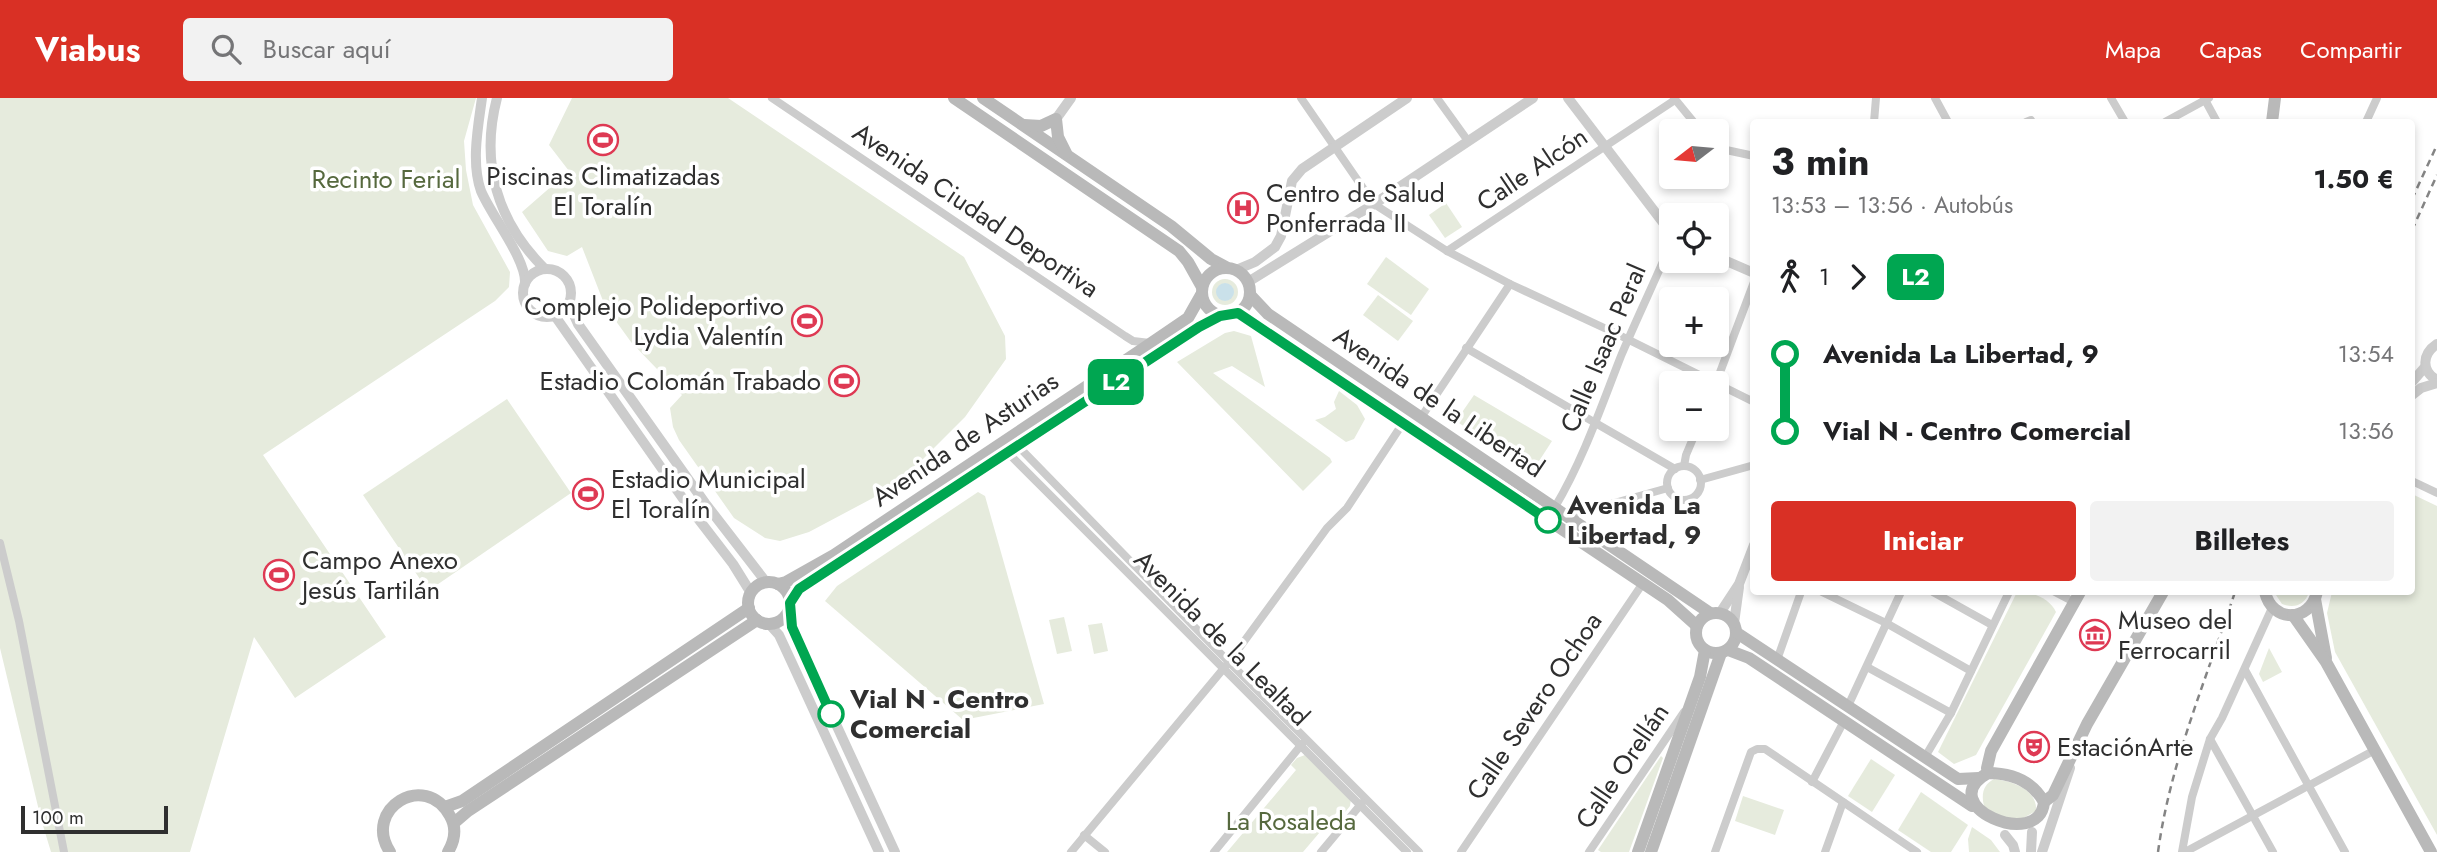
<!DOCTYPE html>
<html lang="es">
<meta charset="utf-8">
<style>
body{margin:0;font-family:Jost,sans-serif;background:#f2f2f2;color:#202124;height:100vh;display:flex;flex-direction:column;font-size:26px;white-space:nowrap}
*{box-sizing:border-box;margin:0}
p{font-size:23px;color:#757577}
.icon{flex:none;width:38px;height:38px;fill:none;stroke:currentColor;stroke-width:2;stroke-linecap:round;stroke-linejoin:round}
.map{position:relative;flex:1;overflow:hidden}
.sheet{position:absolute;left:1750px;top:21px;width:665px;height:476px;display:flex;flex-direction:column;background:#fff;border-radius:7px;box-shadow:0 4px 10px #0003}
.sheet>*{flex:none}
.badge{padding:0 14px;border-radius:10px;font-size:24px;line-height:46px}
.needle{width:46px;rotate:254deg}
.fabs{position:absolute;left:1659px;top:21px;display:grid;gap:14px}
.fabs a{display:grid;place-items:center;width:70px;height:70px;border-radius:7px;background:#fff;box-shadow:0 4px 10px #0003;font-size:35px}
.scale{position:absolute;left:21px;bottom:18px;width:147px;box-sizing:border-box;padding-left:7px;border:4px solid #2f2f2f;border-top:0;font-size:19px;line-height:24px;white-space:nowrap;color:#2f2f2f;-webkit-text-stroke:5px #fff;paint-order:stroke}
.map>.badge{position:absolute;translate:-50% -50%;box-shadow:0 0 0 4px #fff}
.legs{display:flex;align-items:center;gap:10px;height:77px;padding:0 21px;font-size:23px}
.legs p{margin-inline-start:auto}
.head{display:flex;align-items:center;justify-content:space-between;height:119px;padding:0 21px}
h1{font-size:38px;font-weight:700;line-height:52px}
.action{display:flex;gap:14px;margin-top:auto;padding:14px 21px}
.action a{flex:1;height:80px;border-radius:7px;background:#d93025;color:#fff;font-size:28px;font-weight:700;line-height:80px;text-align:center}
.action a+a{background:#f2f2f2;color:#202124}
ul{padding:0 21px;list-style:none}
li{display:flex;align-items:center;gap:24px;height:77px;font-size:26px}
li i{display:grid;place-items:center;width:10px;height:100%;margin:0 9px;background:currentColor}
li i::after{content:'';width:18px;height:18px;margin:-9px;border:5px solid;border-radius:50%;background:#fff}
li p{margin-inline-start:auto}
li:first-child i{background:linear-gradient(#0000 50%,currentColor 0)}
li:last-child i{background:linear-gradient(currentColor 50%,#0000 0)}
header{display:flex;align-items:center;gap:42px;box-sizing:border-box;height:98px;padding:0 35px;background:#d93025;color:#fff}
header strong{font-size:33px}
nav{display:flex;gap:38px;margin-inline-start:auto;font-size:24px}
.search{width:490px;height:63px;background:#f2f2f2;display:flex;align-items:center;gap:18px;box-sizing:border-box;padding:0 24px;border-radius:7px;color:#757577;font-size:26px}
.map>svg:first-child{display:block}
.green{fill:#e6ebdd}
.water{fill:#cae1ea}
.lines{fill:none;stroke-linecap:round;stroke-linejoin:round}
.minor{stroke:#ccc;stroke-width:8}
.tertiary{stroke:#ccc;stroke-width:10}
.secondary{stroke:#b9b9b9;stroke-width:12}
.rail{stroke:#848484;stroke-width:2.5;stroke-dasharray:7 5;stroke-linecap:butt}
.line-1-casing{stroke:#fff;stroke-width:16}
.line-1{stroke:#00a651;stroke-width:10}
.stop-1-dot{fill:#fff;stroke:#00a651;stroke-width:3.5}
.labels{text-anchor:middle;stroke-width:7;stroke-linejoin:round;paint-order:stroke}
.street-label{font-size:26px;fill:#2f2f2f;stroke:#fff}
.poi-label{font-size:26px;fill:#2f2f2f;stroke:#fff;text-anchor:start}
.park-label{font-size:26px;fill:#56693e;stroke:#fff}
.stop-label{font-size:26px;font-weight:bold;fill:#2f2f2f;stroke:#fff;text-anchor:start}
</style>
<header>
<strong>Viabus</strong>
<div class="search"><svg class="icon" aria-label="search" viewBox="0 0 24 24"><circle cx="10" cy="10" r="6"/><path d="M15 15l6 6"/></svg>Buscar aquí</div>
<nav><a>Mapa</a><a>Capas</a><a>Compartir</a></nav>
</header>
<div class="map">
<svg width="2437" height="754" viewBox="0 0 2437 754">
<rect width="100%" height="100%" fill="#fff"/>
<g class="green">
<polygon points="0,0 476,0 464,43 466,72 473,107 510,174 509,189 495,203 263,357 386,539 295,600 254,539 190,754 51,754 41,721 0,550"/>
<polygon points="572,0 728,0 964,159 1005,238 1006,261 965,319 922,362 873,400 809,434 780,443 765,440 734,420 679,342 673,329 670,310 682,297 631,244 605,208 582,149 567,158 548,153 522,114 569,73 549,47"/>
<polygon points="1446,105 1462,129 1445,140 1429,117"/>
<polygon points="1386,159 1429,191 1411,217 1367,186"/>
<circle cx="1225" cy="194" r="13"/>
<polygon points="1378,197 1413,223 1398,243 1363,217"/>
<polygon points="1234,233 1251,238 1265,289 1232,268 1213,275 1330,360 1332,364 1303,393 1177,264 1225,235"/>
<polygon points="1339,293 1357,307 1365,321 1354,341 1346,344 1315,322 1325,319 1336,311 1334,304"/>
<polygon points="1474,297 1552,343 1532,374 1456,323"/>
<polygon points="507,301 571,395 428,493 363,397"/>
<polygon points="978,394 985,398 1044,606 963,622 825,503 837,488"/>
<polygon points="2412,396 2437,408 2437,737 2335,554 2327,515 2332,494 2412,494"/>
<path d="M2017,494c14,-1 33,6 39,20l-80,143 -22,9 -16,-12z"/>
<path d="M2274,494h35c-4,13 -15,17 -27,12z"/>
<polygon points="1064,519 1072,553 1057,556 1049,522"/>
<polygon points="1102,525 1108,553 1094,556 1088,527"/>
<polygon points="2269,550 2282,574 2263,584 2259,576"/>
<polygon points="1305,657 1351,701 1350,708 1342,718 1337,714 1303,754 1227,754 1296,672 1291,667 1297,660"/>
<polygon points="1661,658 1663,660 1629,754 1601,754 1598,752"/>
<polygon points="1871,661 1895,677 1872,714 1848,698"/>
<path d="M1994,681c18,2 44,11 42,32l-25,14 -27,-19c-3,-12 -1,-21 10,-27z"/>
<polygon points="1921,694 1968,727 1951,754 1931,754 1898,732"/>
<polygon points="1743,698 1784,712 1775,737 1735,723"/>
<polygon points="1972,729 1991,742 2000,754 1969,754 1968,741"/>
</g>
<circle class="water" cx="1225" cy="194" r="9"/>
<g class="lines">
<g class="minor">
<polyline points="772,0 1125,238 1133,243 1150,245"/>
<polyline points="1301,0 1374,106 1447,153 1510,186 1615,235 1754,304"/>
<polyline points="1437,0 1468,43"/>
<polyline points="1674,0 1701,33"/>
<polyline points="1935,0 1948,24"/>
<polyline points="2111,0 2125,24"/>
<polyline points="2204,0 2217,24"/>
<polyline points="1874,24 1876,0"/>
<polyline points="2026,24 2031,22 2032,24"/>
<polyline points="2165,24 2209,0"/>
<polyline points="2366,24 2377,0"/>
<polyline points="1717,50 1754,58"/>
<polyline points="1447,153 1675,2"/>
<polyline points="1466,250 1675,371"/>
<polyline points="1716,285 1754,184"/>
<polyline points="1422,318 1510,186"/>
<polyline points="1018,348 1215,550 1419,754"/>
<polyline points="1008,355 1407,754"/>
<polyline points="1684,368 1686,357 1697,331"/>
<circle cx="1684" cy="385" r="17"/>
<polyline points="1700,382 1754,367"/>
<polyline points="2412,383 2437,395"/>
<path d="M1555,409c28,-47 46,-100 66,-151 16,-38 34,-75 50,-113"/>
<polyline points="1568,418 1668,390"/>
<polyline points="0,445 19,523 64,754"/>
<polyline points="1822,494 1886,525 1971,573"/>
<polyline points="1933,494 1992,527"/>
<polyline points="2055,494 2074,504"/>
<polyline points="1777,562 1801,494"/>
<polyline points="1867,569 1951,615"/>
<polyline points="2245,572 2345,754"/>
<polyline points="1848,608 1901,494"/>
<polyline points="2210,641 2273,754"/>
<polyline points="1925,659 1951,615 2009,494"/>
<polyline points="1812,684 1844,623"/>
<polyline points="1084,737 1105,754"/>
<polyline points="1071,754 1229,564 1327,430 1347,410 1403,325"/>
<polyline points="1214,754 1302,646"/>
<polyline points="1321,754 1362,705"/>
<polyline points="1461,754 1643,485"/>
<polyline points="1589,754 1684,614"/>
<polyline points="1715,754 1751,654 1757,651 1765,651 1917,754"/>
<polyline points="1825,754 1843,704"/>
<polyline points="2182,754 2192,699 2210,641 2222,620 2272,510"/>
<polyline points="2185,754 2375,652"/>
</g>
<g class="tertiary">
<path d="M482,0c-4,29 -11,65 -1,93 11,26 46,69 44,93"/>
<path d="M497,0c-17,65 0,124 48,171"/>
<polyline points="1568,0 1671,135"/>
<polyline points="1056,21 1071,0"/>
<polyline points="1717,159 1754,175"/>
<circle cx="547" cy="195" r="24"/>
<polyline points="1236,172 1255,164 1275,149 1281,138 1292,83 1302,71 1407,0"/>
<polyline points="1248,184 1374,106 1533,0"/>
<polyline points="569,206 578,226 705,405 766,484"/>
<polyline points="555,218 686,405 733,466 751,495"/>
<path d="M2437,246c-15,10 -16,27 0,36"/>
<polyline points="2412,284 2425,269"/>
<polyline points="2412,297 2421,290 2437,285"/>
<polyline points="789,512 792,529 805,559 895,754"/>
<polyline points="1720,515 1739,486 1754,447"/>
<polyline points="1734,525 1739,489"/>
<polyline points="770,527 779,537 792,565 879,754"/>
<polyline points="2005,737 2013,747 2015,754"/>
<polyline points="2031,754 2032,734"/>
<polyline points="2042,754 2070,670"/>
</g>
<g class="secondary">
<polyline points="954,0 1179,153 1188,164 1202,189"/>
<polyline points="983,0 1171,128 1211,161 1226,169"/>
<polyline points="2272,24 2275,0"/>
<polyline points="1024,27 1041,28 1056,21 1058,39 1066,55"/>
<circle cx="1226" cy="194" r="24"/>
<polyline points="1250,197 1268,216 1710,515"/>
<polyline points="1238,215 1668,502 1697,528"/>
<circle cx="769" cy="505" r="21"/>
<polyline points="778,486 786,484 834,457 1141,252 1188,220 1201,197"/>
<path d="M2265,494c7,31 45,31 52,0"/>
<polyline points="2315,501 2326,560"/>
<polyline points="790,505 799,491 1199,229 1220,218"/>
<circle cx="1716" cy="535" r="20"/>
<polyline points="2293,517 2326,564 2431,754"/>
<polyline points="1737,535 1958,681 1979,680"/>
<polyline points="1728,552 1749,560 1972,708"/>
<path d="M1988,675c24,0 44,8 56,29 -4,50 -113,3 -56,-29z"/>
<polyline points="1988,675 1987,670 1991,653 2080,494"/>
<polyline points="2044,704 2053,697 2087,626 2163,494"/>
<polyline points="445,709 462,703 749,510"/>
<polyline points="454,725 468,713 757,522"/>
<path d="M390,754c-28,-43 35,-82 60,-36 7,12 5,24 -2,36"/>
<polyline points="1638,754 1700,579 1705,552"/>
<polyline points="1651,754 1721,555"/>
</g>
<g class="rail">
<polyline points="2412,101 2437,47"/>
<polyline points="2412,132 2437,77"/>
<path d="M2158,754c12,-89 49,-175 77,-260"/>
</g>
</g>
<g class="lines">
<g class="line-1-casing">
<polyline id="line-1" points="831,616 792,529 790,505 799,491 1199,229 1220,218 1238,215 1548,422"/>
</g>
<use href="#line-1" class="line-1"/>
</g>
<defs>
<g id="stadium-ring" transform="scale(1.575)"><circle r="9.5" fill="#fff" stroke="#de3953" stroke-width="1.5"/><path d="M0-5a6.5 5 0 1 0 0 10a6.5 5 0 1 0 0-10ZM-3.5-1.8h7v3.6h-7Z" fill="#de3953"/></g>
<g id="hospital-ring" transform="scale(1.575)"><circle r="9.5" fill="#fff" stroke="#de3953" stroke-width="1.5"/><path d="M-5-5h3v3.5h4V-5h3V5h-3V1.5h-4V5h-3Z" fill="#de3953"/></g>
<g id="museum-ring" transform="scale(1.575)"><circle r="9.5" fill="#fff" stroke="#de3953" stroke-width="1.5"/><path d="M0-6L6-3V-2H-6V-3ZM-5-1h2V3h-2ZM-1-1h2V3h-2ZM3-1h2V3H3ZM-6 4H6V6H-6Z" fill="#de3953"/></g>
<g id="theatre-ring" transform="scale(1.575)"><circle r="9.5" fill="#fff" stroke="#de3953" stroke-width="1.5"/><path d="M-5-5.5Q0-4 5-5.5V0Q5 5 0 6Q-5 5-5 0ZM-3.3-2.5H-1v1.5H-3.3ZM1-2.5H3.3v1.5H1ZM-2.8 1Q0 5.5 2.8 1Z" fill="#de3953"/></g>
</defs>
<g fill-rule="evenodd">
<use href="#stadium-ring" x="603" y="42"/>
<use href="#hospital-ring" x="1243" y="110"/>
<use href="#stadium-ring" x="807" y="223"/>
<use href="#stadium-ring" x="844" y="283"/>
<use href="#stadium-ring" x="588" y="396"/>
<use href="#stadium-ring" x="279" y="477"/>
<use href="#museum-ring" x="2095" y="537"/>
<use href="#theatre-ring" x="2034" y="649"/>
</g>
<g class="stop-1-dot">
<circle cx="1548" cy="422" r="12"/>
<circle cx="831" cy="616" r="12"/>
</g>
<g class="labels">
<g class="street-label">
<text transform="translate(1532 71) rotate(-34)" y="9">Calle Alcón</text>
<text transform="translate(976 112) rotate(34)" y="9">Avenida Ciudad Deportiva</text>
<text transform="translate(1603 250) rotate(-67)" y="9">Calle Isaac Peral</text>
<text transform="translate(1439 304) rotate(34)" y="9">Avenida de la Libertad</text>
<text transform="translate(965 341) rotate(-34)" y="9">Avenida de Asturias</text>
<text transform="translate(1222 540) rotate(45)" y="9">Avenida de la Lealtad</text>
<text transform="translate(1534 608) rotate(-56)" y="9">Calle Severo Ochoa</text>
<text transform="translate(1622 668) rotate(-56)" y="9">Calle Orellán</text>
</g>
<g class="poi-label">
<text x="603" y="87" text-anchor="middle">Piscinas Climatizadas<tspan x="603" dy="30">El Toralín</tspan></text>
<text x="1266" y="104">Centro de Salud<tspan x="1266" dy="30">Ponferrada II</tspan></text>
<text x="784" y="217" text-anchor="end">Complejo Polideportivo<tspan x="784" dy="30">Lydia Valentín</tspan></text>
<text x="821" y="292" text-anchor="end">Estadio Colomán Trabado</text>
<text x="611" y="390">Estadio Municipal<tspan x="611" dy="30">El Toralín</tspan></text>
<text x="302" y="471">Campo Anexo<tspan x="302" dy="30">Jesús Tartilán</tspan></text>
<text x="2118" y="531">Museo del<tspan x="2118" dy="30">Ferrocarril</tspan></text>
<text x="2057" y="658">EstaciónArte</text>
</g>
<g class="park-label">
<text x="386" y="90">Recinto Ferial</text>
<text x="1291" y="732">La Rosaleda</text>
</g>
<g class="stop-label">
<text x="1567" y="416">Avenida La<tspan x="1567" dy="30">Libertad, 9</tspan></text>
<text x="850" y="610">Vial N - Centro<tspan x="850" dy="30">Comercial</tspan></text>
</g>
</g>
</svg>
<div class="fabs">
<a><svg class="needle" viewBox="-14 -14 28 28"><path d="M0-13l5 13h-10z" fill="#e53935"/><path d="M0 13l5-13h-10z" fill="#757577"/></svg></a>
<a><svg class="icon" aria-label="locate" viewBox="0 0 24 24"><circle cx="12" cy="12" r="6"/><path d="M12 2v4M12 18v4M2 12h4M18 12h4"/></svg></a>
<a>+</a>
<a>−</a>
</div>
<div class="scale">100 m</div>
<b class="badge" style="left:1116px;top:284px;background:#00a651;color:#fff">L2</b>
<section class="sheet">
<div class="head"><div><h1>3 min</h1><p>13:53 – 13:56 · Autobús</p></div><b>1.50 €</b></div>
<div class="legs"><svg class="icon" aria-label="walk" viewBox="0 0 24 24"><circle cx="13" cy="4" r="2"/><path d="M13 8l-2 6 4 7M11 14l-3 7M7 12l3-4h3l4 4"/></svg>1<svg class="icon" aria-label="forward" viewBox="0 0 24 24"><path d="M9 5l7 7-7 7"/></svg><b class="badge" style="background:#00a651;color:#fff">L2</b></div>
<ul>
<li><i style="color:#00a651"></i><b>Avenida La Libertad, 9</b><p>13:54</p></li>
<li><i style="color:#00a651"></i><b>Vial N - Centro Comercial</b><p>13:56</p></li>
</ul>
<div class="action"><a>Iniciar</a><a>Billetes</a></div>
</section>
</div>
